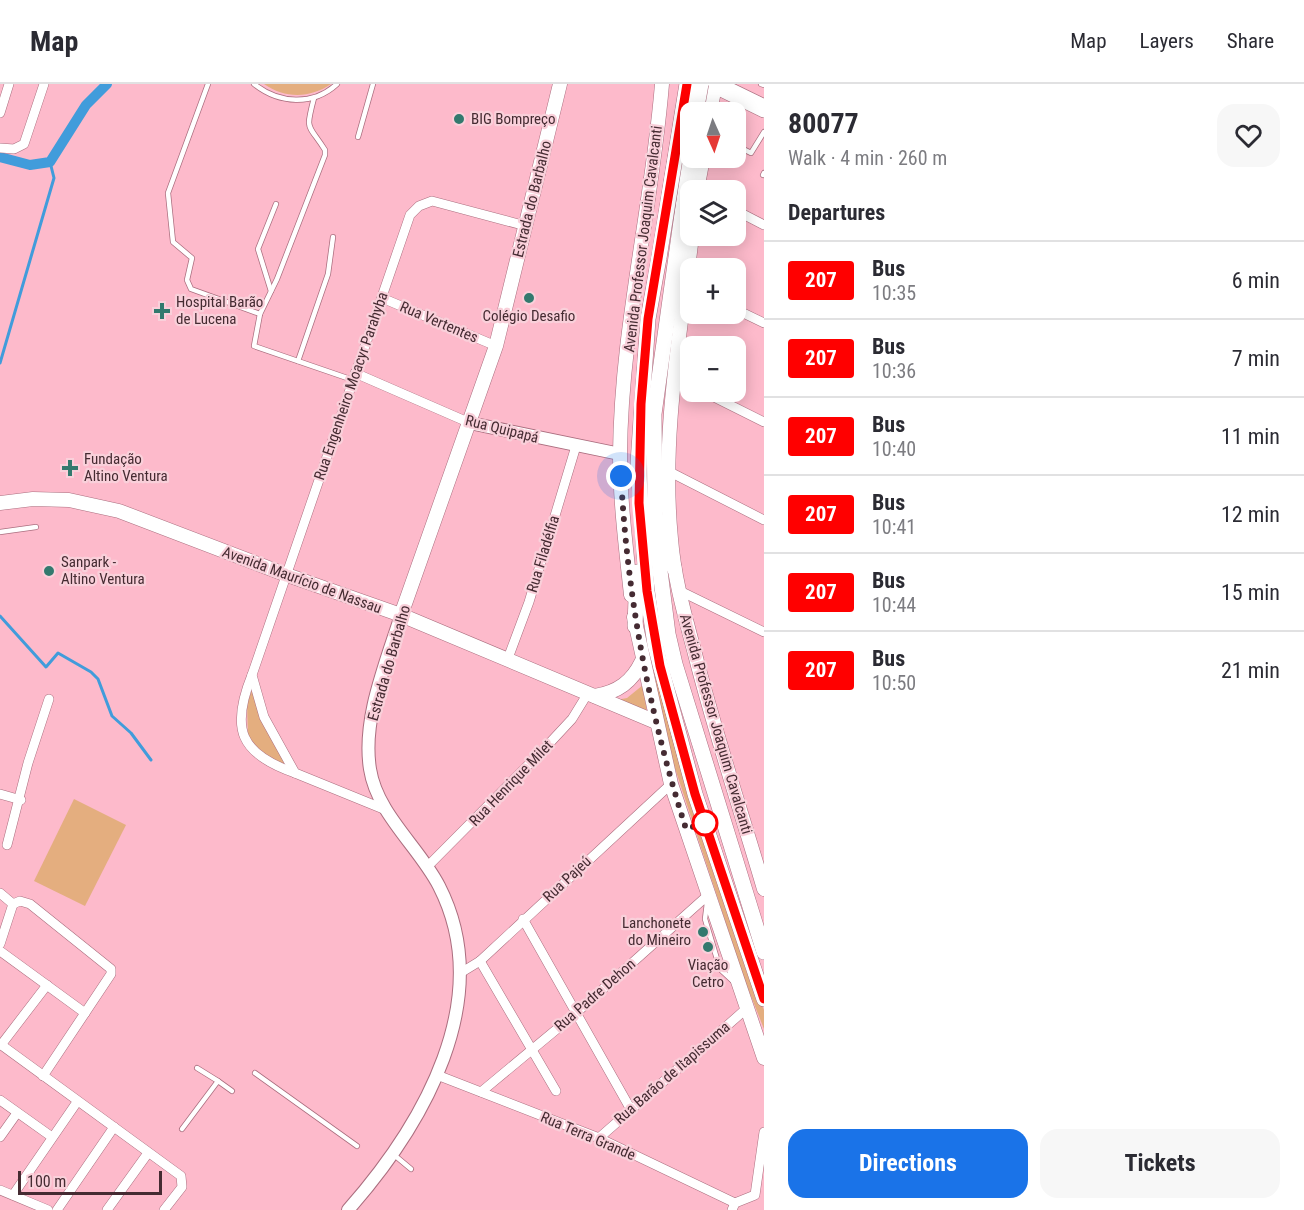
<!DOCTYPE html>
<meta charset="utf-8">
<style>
body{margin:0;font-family:"Roboto Condensed",sans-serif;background:#f7f7f7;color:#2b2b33;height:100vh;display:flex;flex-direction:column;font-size:22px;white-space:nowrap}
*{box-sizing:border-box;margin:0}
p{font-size:20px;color:#7c7c81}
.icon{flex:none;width:33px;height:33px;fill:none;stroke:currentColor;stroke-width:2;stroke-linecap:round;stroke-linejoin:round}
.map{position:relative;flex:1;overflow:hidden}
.side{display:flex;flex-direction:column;background:#fff;width:540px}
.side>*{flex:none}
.badge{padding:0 12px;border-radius:4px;font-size:21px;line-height:39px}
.needle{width:39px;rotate:177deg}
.fabs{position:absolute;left:680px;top:18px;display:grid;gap:12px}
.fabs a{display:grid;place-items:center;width:66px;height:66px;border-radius:12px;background:#fff;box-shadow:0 3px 15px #0003;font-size:30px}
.scale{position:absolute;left:18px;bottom:15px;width:144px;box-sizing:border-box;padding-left:6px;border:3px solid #452b32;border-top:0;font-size:16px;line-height:21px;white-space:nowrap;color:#452b32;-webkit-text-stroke:4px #f9d0da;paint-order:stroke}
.you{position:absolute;width:30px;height:30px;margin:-15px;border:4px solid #fff;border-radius:50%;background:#1a73e8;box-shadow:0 0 0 9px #1a73e833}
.map>.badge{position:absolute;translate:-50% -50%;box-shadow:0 0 0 3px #fff}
h2{padding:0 24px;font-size:22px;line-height:54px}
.round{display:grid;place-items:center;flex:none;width:63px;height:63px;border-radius:18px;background:#f7f7f7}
.headline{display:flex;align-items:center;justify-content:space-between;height:102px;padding:0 24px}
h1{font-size:28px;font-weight:700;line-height:45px}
.primary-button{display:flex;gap:12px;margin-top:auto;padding:12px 24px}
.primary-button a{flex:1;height:69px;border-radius:18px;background:#1a73e8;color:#fff;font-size:24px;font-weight:700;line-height:69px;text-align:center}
.primary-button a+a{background:#f7f7f7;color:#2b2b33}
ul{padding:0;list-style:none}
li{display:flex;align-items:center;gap:18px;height:78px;padding:0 24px;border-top:2px solid #e1e1e2}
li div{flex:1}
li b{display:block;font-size:22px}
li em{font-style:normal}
li .badge{min-width:66px;font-weight:700;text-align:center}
header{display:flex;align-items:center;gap:36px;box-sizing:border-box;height:84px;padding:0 30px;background:#fff;border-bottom:2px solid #e1e1e2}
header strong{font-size:28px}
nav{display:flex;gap:33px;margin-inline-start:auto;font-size:21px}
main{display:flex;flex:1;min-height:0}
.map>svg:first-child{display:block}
.green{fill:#e4ae7f}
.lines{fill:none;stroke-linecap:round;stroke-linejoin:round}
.stream{stroke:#419cdb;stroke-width:3}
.canal{stroke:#419cdb;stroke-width:10}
.service-casing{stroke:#ab6e7f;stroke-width:6}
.minor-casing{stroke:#ab6e7f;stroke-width:10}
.tertiary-casing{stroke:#ab6e7f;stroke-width:14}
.secondary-casing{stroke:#ab6e7f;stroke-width:15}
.primary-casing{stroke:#ab6e7f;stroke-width:16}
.trunk-casing{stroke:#ab6e7f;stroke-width:16}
.service{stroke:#fff;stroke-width:4.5}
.minor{stroke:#fff;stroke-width:9}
.tertiary{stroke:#fff;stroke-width:12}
.secondary{stroke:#fff;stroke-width:14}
.primary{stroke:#fff;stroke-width:15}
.trunk{stroke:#fff;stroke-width:15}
.trunk-bridge-casing{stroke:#ab6e7f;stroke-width:16;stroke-linecap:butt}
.trunk-bridge{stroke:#fff;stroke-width:15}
.line-casing{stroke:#fff;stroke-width:14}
.line{stroke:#f00;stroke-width:9}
.walk{stroke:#452b32;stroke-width:6;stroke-dasharray:0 10.8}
.poi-dot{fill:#33796e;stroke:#f9d0da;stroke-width:2}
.stop-dot{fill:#fff;stroke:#f00;stroke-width:3}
.labels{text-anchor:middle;stroke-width:4.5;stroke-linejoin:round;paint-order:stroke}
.poi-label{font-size:15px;fill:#452b32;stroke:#f9d0da;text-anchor:start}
.street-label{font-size:15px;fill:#452b32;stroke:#f9d0da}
</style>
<header>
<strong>Map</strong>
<nav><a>Map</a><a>Layers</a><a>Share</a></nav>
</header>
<main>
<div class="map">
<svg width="764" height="1126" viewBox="0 0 764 1126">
<rect width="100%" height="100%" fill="#fdbacb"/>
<g class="green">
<path d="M264,0h67c-20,14 -46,15 -67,0z"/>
<polygon points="649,560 747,888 764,926 764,945 745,897 666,657"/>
<polygon points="643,601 647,629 611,617 627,614"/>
<polygon points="252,606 258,628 287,684 274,682 248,655 247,620"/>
<polygon points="74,715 126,741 85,822 34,797"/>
</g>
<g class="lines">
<g class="stream">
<polyline points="0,279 54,94 50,78"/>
<polyline points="0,532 46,583 58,569 91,588 98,595 112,632 131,649 151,676"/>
</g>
<polyline class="canal" points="0,73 30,81 50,78 86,21 107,0"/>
<g class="service-casing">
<g id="service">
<path d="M208,0l-40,109 5,49 19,16 -5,22 4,9 69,25 17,-35 48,-124v-5c-17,-27 -20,-18 -11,-52"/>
<path d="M254,0c25,20 59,22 83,0"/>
<polyline points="729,0 764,17"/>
<polyline points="761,0 764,1"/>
<polyline points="358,53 373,0"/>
<polyline points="735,61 751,69 764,48"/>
<polyline points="763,91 764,89"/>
<polyline points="271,207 258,165 276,120"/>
<polyline points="260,230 254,262 353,296"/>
<polyline points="298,277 328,190 333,153"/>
<polyline points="0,448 36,443"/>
<polyline points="707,819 705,835 720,885 734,898"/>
<polyline points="197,984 218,997"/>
<polyline points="255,989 357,1062"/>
<polyline points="182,1045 218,997 232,1007"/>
<polyline points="393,1070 411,1085"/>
</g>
</g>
<g class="minor-casing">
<g id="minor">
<polyline points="0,29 9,0"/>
<polyline points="0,64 14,65 24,60 44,0"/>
<polyline points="735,126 764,141"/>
<polyline points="382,214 496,262"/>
<polyline points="735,225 764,239"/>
<polyline points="355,289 470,339"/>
<polyline points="674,293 690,301"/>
<polyline points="704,308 764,338"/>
<polyline points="668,387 764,436"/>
<polyline points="678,506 764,548"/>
<polyline points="507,577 529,518 576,362"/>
<path d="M252,591c-22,54 -12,79 43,98"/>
<polyline points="0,710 21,716"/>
<polyline points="386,726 295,689 264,633 252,591 410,131 419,122 432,117 526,142"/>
<polyline points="7,761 28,679 49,615"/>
<polyline points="427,783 545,664 572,635 588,609"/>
<polyline points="0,809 13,820"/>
<polyline points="13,820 20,817 30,820 111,885 111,890 43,992"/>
<polyline points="523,835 630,1024"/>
<polyline points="0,860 13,820"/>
<polyline points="0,867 85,929"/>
<polyline points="480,877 556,1007"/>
<polyline points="462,888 480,877 671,700"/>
<polyline points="0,960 181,1092 182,1103 164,1126"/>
<polyline points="1,961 47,901"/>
<polyline points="437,991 599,1054 735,1119"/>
<polyline points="481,1008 575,930 707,812"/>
<polyline points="0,1016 52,1053"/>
<polyline points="0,1053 17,1029"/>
<polyline points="599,1054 746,925"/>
<polyline points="0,1106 48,1126"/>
<polyline points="13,1111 77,1018"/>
<polyline points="57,1126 114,1043"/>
<polyline points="107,1126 148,1069"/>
<polyline points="732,1126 735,1119 755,1111 764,1048"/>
</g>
</g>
<g class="tertiary-casing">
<g id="tertiary">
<polyline points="470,339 620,370"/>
<path d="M348,1126c75,-85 149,-211 91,-324 -20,-39 -62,-72 -69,-117 -8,-50 16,-106 31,-154"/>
</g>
</g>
<g class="secondary-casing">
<g id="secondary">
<polyline points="710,28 715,2"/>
<polyline points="697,106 703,74"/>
<path d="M692,152c-12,100 -31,201 -21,303 3,39 14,77 24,115 20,79 46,157 69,235"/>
<polyline points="0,419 33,415 69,416 119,427 287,491 401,531 656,638"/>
<path d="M631,511c-5,-47 -11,-94 -11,-141 1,-124 32,-246 42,-370"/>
<polyline points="401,531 496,262 560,0"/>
<polyline points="634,533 671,700 764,974"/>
<path d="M595,612c23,-4 37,-14 47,-35"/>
</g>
</g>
<g class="primary-casing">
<polyline id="primary" points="711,0 764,26"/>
</g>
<g class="trunk-casing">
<g id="trunk">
<polyline points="690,73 654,330 655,426 660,487 668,550 675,580 764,868"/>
<polyline points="659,174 648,235 638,379 647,507 655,561 695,710 764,915"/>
<polyline points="663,449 674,484"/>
<polyline points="635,542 637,488"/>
</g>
</g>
<use href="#service" class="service"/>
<use href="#minor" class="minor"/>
<use href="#tertiary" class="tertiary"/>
<use href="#secondary" class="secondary"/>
<use href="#primary" class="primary"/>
<use href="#trunk" class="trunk"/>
<g class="trunk-bridge-casing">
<g id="trunk-bridge">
<polyline points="696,28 701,0"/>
<polyline points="659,174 687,0"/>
</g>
</g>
<use href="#trunk-bridge" class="trunk-bridge"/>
</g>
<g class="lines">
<g class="line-casing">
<polyline id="line" points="687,0 648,235 641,320 639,419 647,507 660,582 695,710 764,915"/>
</g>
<use href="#line" class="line"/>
<path class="walk" d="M621,392c6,120 28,237 65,353l19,-6"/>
</g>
<g class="poi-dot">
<circle cx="459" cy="35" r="6"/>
<circle cx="529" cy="214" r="6"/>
<path d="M159 218h6v6h6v6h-6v6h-6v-6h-6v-6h6z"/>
<path d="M67 375h6v6h6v6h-6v6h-6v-6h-6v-6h6z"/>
<circle cx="49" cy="487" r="6"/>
<circle cx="703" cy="848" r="6"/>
<circle cx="708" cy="863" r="6"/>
</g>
<circle class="stop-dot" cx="705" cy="739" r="12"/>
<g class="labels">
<g class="poi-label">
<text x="471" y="40">BIG Bompreço</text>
<text x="176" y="223">Hospital Barão<tspan x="176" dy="17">de Lucena</tspan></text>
<text x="529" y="237" text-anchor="middle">Colégio Desafio</text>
<text x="84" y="380">Fundação<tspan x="84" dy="17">Altino Ventura</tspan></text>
<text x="61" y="483">Sanpark -<tspan x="61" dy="17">Altino Ventura</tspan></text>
<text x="691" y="844" text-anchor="end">Lanchonete<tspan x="691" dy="17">do Mineiro</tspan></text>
<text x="708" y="886" text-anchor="middle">Viação<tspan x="708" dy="17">Cetro</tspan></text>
</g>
<g class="street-label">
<text transform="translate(532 115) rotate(-76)" y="5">Estrada do Barbalho</text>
<text transform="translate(643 155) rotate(-83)" y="5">Avenida Professor Joaquim Cavalcanti</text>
<text transform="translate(439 238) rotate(23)" y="5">Rua Vertentes</text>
<text transform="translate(351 302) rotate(-71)" y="5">Rua Engenheiro Moacyr Parahyba</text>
<text transform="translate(502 345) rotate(14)" y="5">Rua Quipapá</text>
<text transform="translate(543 470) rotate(-73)" y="5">Rua Filadélfia</text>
<text transform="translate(302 496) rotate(20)" y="5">Avenida Maurício de Nassau</text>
<text transform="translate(389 579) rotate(-74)" y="5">Estrada do Barbalho</text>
<text transform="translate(716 640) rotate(74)" y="5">Avenida Professor Joaquim Cavalcanti</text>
<text transform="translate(511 699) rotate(-46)" y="5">Rua Henrique Milet</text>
<text transform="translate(567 795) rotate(-43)" y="5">Rua Pajeú</text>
<text transform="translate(595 911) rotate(-41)" y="5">Rua Padre Dehon</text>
<text transform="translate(672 989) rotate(-41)" y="5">Rua Barão de Itapissuma</text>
<text transform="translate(588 1052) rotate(23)" y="5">Rua Terra Grande</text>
</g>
</g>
</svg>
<div class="fabs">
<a><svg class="needle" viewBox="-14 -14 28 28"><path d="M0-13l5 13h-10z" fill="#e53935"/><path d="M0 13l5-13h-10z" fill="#7c7c81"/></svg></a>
<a><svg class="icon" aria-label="layers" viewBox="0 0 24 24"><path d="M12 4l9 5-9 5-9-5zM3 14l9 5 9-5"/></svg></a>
<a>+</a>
<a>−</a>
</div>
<div class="scale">100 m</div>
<div class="you" style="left:621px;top:392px"></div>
</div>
<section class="side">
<div class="headline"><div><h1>80077</h1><p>Walk · 4 min · 260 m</p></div><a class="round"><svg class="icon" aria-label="heart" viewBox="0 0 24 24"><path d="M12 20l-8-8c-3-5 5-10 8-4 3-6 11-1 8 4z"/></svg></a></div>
<h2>Departures</h2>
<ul>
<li><span class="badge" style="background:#f00;color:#fff">207</span><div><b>Bus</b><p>10:35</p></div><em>6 min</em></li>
<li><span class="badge" style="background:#f00;color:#fff">207</span><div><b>Bus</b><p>10:36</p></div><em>7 min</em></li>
<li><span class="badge" style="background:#f00;color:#fff">207</span><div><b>Bus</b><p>10:40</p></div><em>11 min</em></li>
<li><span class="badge" style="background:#f00;color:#fff">207</span><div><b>Bus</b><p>10:41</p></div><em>12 min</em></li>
<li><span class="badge" style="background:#f00;color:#fff">207</span><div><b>Bus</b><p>10:44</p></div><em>15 min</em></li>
<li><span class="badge" style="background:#f00;color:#fff">207</span><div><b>Bus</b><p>10:50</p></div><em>21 min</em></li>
</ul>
<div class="primary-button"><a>Directions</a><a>Tickets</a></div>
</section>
</main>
